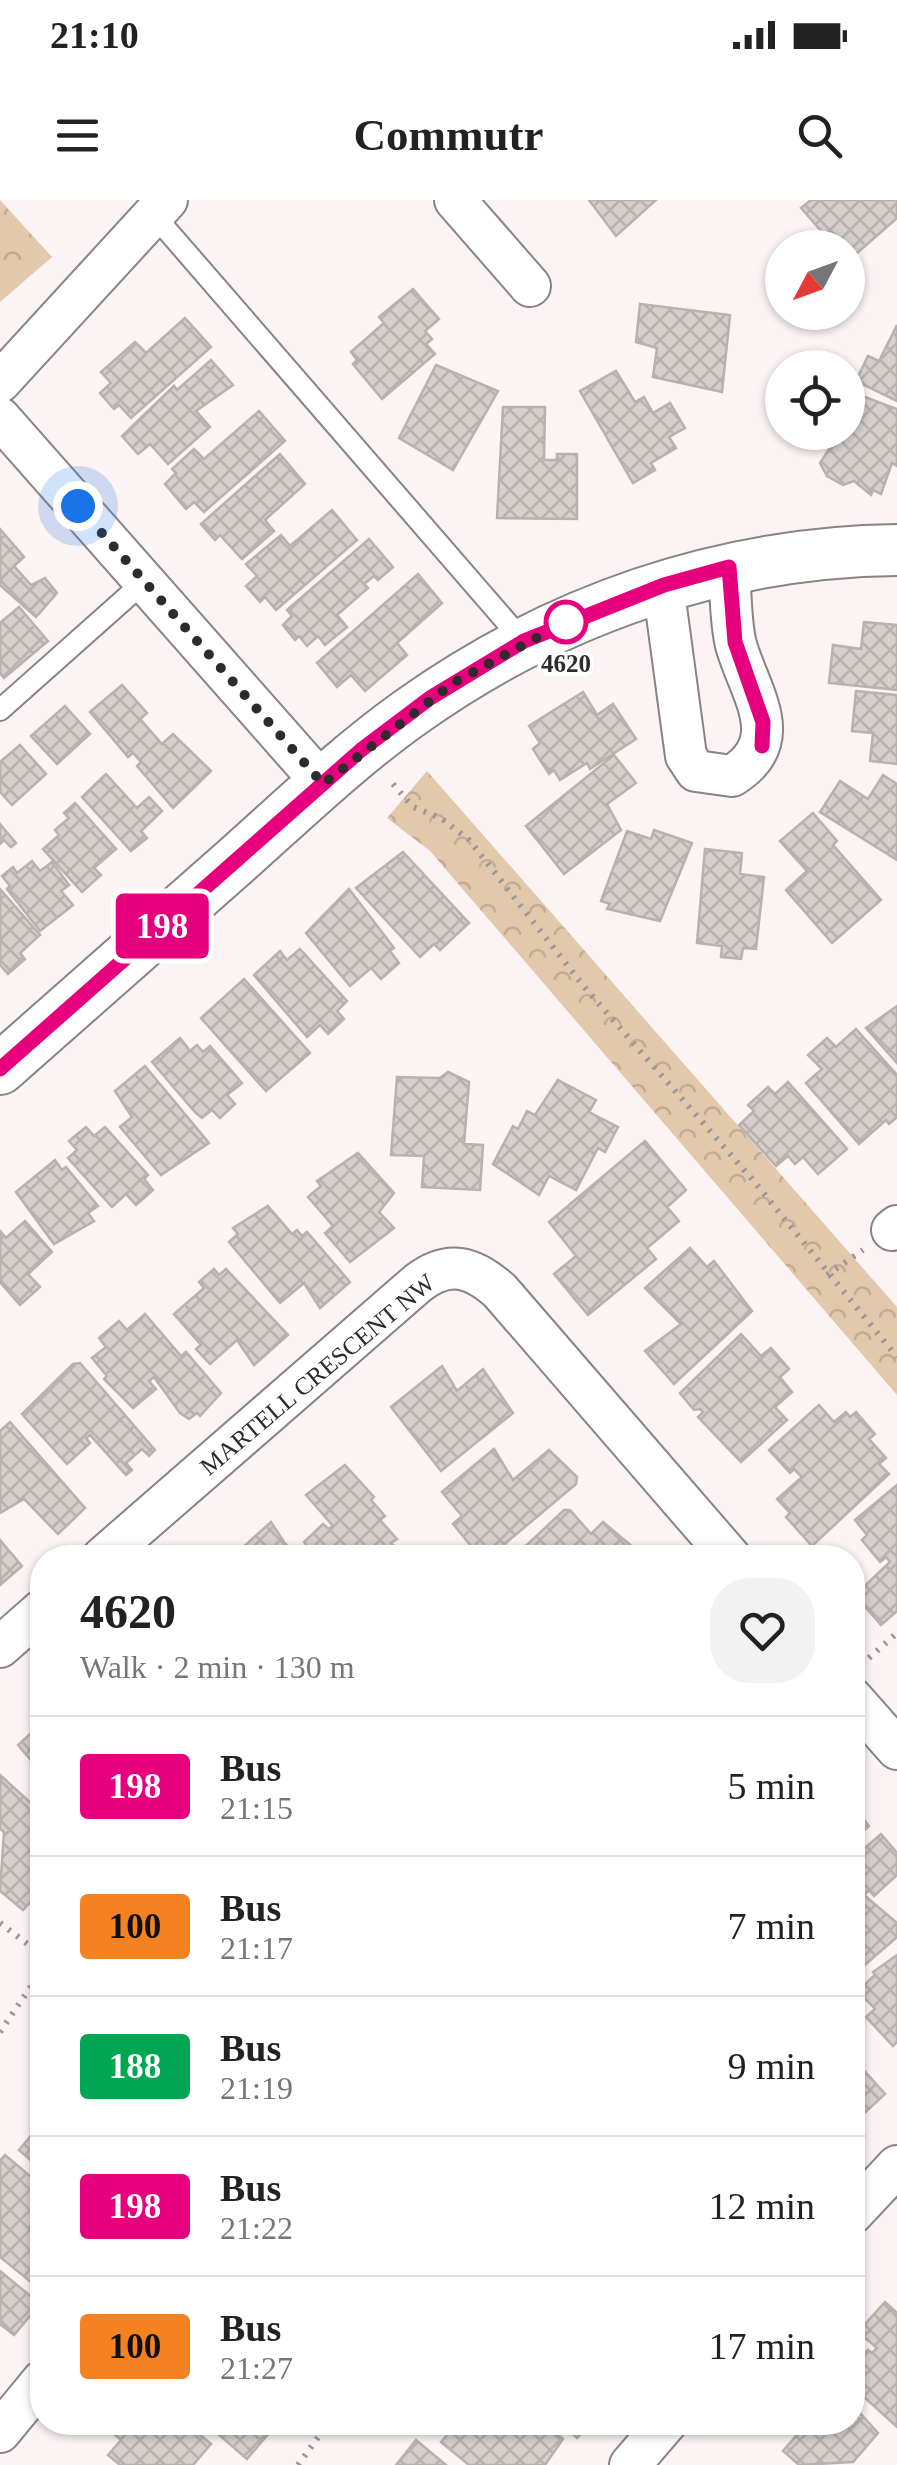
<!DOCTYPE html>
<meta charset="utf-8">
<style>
body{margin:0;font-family:"Times New Roman",serif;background:#f2f2f2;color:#222;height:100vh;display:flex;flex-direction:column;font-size:38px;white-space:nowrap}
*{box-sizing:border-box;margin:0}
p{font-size:32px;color:#767676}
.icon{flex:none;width:55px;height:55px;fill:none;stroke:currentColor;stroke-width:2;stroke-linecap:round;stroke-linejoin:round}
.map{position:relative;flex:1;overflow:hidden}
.side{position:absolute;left:30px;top:1345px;width:835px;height:890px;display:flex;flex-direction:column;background:#fff;border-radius:40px;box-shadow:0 2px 8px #0004}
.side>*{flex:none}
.badge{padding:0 20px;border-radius:8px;font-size:35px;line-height:65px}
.needle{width:65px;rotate:229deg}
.buttons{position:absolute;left:765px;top:30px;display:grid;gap:20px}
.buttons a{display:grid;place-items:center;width:100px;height:100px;border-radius:50%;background:#fff;box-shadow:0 2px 8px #0004;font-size:50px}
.you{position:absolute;width:50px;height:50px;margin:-25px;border:8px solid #fff;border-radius:50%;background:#1a73e8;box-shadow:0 0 0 15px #1a73e833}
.map>.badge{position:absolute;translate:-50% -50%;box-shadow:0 0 0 5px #fff}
.round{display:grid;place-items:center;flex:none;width:105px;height:105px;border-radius:40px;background:#f2f2f2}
.headline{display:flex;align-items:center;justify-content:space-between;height:170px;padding:0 50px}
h1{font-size:48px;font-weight:600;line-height:75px}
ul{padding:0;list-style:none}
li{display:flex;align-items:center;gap:30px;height:140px;padding:0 50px;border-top:2px solid #e0e0e0}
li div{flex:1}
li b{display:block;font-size:38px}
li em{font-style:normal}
li .badge{min-width:110px;font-weight:700;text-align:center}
.status{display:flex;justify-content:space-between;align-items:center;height:70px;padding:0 50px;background:#fff;direction:ltr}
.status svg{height:28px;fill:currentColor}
header{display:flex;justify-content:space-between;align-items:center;height:130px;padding:0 50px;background:#fff;font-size:45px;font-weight:600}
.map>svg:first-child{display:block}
.park{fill:url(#park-crowns)}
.building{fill:url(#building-cross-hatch);stroke:#b8b1ae;stroke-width:2.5}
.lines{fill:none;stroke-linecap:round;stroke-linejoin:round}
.service-casing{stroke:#8a8283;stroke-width:24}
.minor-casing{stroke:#8a8283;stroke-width:44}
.tertiary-casing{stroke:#8a8283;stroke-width:54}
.path{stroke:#9c9696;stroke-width:6;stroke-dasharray:2.5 8;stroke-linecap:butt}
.service{stroke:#fff;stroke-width:20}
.minor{stroke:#fff;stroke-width:40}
.tertiary{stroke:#fff;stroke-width:50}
.line-casing{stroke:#fff;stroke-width:22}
.line{stroke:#e6007e;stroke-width:15}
.walk{stroke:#2e2b2b;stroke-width:10;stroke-dasharray:0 18}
.stop-dot{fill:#fff;stroke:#e6007e;stroke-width:5}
.labels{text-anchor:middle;stroke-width:8;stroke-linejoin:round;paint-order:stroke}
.stop-label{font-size:25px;font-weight:bold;fill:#2e2b2b;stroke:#fff}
.street-label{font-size:25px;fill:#2e2b2b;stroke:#fff}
</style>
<div class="status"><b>21:10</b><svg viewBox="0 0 49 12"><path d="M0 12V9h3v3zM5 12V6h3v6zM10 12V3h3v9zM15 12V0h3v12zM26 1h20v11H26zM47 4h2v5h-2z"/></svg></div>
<header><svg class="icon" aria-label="menu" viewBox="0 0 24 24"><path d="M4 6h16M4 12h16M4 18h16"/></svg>Commutr<svg class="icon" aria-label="search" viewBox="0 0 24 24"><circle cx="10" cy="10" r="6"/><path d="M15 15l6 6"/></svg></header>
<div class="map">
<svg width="897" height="2265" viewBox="0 0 897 2265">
<defs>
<pattern id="park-crowns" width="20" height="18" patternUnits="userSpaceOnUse" patternTransform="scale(2.5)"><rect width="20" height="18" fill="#e2c9ac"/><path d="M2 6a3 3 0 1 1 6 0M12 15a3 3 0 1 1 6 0" fill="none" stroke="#c2ad94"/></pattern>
<pattern id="building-cross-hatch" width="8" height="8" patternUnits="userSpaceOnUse" patternTransform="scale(2.5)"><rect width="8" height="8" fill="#d6cfcc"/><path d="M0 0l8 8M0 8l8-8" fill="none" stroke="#b8b2af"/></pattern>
</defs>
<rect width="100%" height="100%" fill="#fcf3f4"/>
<g class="park">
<polygon points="0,0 52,57 0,102"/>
<polygon points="427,571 897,1107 897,1195 430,651 387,618"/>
</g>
<g class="building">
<polygon points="589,0 656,0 616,36"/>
<polygon points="811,0 897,0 897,18 848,61 848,48 836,48 801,8"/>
<polygon points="413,89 439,119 425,131 432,139 426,144 435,154 382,199 353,164 357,160 351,152 384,123 379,117"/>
<polygon points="640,104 730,115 722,192 653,177 657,148 636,142"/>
<polygon points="185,118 211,147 131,218 119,205 114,209 100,193 111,183 101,172 135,142 146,153"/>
<polygon points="897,125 897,201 856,181 868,156 879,161"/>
<polygon points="211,160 233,185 196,211 210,227 168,264 150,244 138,254 122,236 174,186 177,190"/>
<polygon points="436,165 498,191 453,270 399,238"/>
<polygon points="616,171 635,202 644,197 653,213 670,203 685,228 669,237 676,248 651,263 655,270 633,283 580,191"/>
<polygon points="848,195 857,200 860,195 897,209 897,266 892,263 881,294 873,290 871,295 854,281 843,285 827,276 820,263 840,232 848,232"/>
<polygon points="503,207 545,207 544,260 557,260 557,254 577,254 577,319 497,318"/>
<polygon points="259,211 285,241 204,312 194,302 186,309 165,284 176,273 172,269 194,249 204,259"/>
<polygon points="280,254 305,284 265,320 274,331 242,359 220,335 215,340 201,324"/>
<polygon points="332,310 357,340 276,410 265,397 260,402 246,386 257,376 246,364 281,335 290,346"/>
<polygon points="0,329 24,357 14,366 31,385 45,378 57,393 36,417 0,385"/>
<polygon points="369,339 393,367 378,380 374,376 364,384 368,388 337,415 347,427 325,445 318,436 307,446 299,436 295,440 283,425 292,416 287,410"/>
<polygon points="418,374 442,403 397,443 407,455 365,491 351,475 337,487 317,463"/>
<polygon points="19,407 48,441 4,478 0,473 0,423"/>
<polygon points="864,422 897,425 897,490 829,483 833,445 861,449"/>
<polygon points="122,485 147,513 140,519 162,544 173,534 211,571 173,608 137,566 141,562 133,553 128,557 90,512"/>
<polygon points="856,491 897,495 897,564 870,561 873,533 852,531"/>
<polygon points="583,492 597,515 613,504 636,539 590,569 587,563 560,580 554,570 549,574 533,549 540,543 529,526"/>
<polygon points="65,506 90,534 57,564 31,536"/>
<polygon points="20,545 46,574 12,605 0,592 0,562"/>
<polygon points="614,555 636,583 607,604 621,630 564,674 526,626"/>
<polygon points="106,574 137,608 149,597 162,611 141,631 147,638 131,651 82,597"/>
<polygon points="883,575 897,584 897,660 820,612 840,581 868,599"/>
<polygon points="75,603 116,649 94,668 101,675 82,692 43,649 59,635 55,630 69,618 64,613"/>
<polygon points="813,613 837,641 833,645 881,700 832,743 786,690 807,671 780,641"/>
<polygon points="0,624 16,643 11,647 4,640 0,644"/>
<polygon points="654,630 692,643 660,721 607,709 610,704 601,701 627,631 651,639"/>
<polygon points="705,649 742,653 740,674 764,677 756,749 743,748 741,759 721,757 722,746 697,743"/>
<polygon points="403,652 469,723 440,750 434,744 420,757 356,688"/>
<polygon points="32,661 40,671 52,662 69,685 61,691 73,705 40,731 7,689 10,686 2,676 13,667 17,673"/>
<polygon points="0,689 40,735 20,753 25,759 8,774 0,765"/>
<polygon points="349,689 394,748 390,751 399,763 381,779 371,768 350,786 306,733"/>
<polygon points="300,749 347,801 337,811 344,819 328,834 320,825 307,837 254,775 280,751 287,760"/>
<polygon points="244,779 310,853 266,891 201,818"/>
<polygon points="897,806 897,863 866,828"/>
<polygon points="856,829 897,875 897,917 889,924 886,920 859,944 806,883 822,869 808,855 827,838 836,847"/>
<polygon points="180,838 190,851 197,845 203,852 210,846 242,883 227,895 235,904 220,918 212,910 202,918 195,912 152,862"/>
<polygon points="145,866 209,943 161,975 120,927 132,917 115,891"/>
<polygon points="448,872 469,882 464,944 483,945 480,990 422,987 424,956 391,955 397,877 440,878"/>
<polygon points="558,880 596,900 589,912 618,927 605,952 598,948 576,990 549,976 539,995 493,964 513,926 518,929 527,911 535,915"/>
<polygon points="788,882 847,949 818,974 803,957 795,964 788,956 776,966 739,925 754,911 748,905 768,887 775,894"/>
<polygon points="86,927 94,936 105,927 148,975 144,979 153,990 136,1005 126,994 112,1007 68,958 77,950 69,941"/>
<polygon points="645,941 686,990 667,1007 679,1021 647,1048 656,1059 588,1115 554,1074 576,1056 549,1022"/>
<polygon points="358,953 394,993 379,1012 394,1028 350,1062 325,1033 333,1026 308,997 321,986 317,981"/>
<polygon points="55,960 62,970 66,967 98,1006 88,1013 94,1021 54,1044 16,992"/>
<polygon points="268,1006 292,1034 297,1030 302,1036 307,1032 350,1082 320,1108 304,1083 280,1103 229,1042 238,1034 233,1028"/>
<polygon points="25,1021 52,1052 28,1074 40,1087 20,1105 0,1082 0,1031 6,1038"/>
<polygon points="690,1048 707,1067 714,1061 752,1111 674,1184 645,1151 681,1124 645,1088"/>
<polygon points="214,1069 219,1075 226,1069 288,1135 254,1165 237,1140 210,1164 196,1149 201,1145 174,1114 204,1088 199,1082"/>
<polygon points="145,1114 181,1156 186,1152 221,1193 200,1216 197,1213 189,1219 180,1213 154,1177 149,1181 156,1189 133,1208 104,1179 107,1176 92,1158 106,1147 99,1138 119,1121 127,1130"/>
<polygon points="741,1134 761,1156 771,1148 789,1169 780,1177 792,1192 775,1207 787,1220 741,1262 698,1217 703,1212 700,1209 694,1210 680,1193"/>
<polygon points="80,1163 155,1250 149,1256 142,1249 126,1263 132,1270 126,1275 90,1235 86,1238 90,1243 67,1264 22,1214 73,1164"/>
<polygon points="442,1166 457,1191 483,1169 513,1213 441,1271 391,1207"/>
<polygon points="819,1205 834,1222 846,1212 850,1217 856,1212 875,1234 869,1239 886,1258 879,1264 889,1274 812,1346 786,1317 790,1313 777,1299 802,1277 794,1269 790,1273 769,1250"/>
<polygon points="10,1222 85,1308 58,1334 24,1299 0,1313 0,1231"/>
<polygon points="494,1249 513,1280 549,1250 577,1277 576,1284 488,1358 481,1358 453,1324 462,1316 442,1292"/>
<polygon points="345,1265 374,1297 371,1300 385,1316 380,1320 397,1339 391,1343 399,1352 393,1358 318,1358 304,1342 323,1324 329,1329 333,1326 306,1295"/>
<polygon points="897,1285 897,1411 881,1425 855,1395 890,1362 886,1357 880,1362 862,1340 867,1335 855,1320"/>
<polygon points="564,1310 570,1310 591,1334 603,1322 646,1358 513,1358"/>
<polygon points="271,1322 284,1342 298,1358 249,1358 241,1349"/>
<polygon points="0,1340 22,1366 0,1385"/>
<polygon points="42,1523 42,1590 32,1578 40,1571 18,1545"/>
<polygon points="0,1575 42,1613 42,1699 35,1697 23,1710 0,1691 4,1632 0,1629"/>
<polygon points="852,1604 869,1626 852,1641"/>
<polygon points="881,1634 897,1653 897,1675 874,1696 869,1690 864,1695 897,1723 897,1737 852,1776 852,1659"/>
<polygon points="897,1755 897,1842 893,1846 866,1817 875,1809 858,1791 875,1775 873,1772"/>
<polygon points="852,1857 885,1894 857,1920 852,1915"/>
<polygon points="39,1926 42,1928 42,1970 19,1950"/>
<polygon points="5,1955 42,1986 42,2012 29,2028 42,2039 42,2091 0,2057 0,1961"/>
<polygon points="0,2071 40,2104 14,2135 0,2124"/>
<polygon points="885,2102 897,2113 897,2227 852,2186 852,2167 868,2150 872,2153 877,2148 858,2132"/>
<polygon points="852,2204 878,2233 853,2262 799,2265 783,2251 808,2222 852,2222"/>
<polygon points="124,2222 185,2222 211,2244 193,2265 120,2265 108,2255 121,2240 114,2234"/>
<polygon points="204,2222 271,2222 266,2228 270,2232 247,2259"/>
<polygon points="447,2222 543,2222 563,2239 545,2265 469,2265 441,2242 453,2228"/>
<polygon points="559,2222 592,2222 577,2238"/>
<polygon points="416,2240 446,2265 396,2265"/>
</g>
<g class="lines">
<g class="service-casing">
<g id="service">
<polyline points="153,14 523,441"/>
<polyline points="0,510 145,381"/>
</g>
</g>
<g class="minor-casing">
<g id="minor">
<polyline points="455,0 530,86"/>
<polyline points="0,182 167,0"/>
<polyline points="0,218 323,584"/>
<path d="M663,385l23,171 10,15 36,5c57,-36 18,-82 4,-131 -6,-24 -5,-53 -7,-78"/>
<polyline points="892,1030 897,1026"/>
<path d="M102,1358l316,-275c31,-24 55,-16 82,8l231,267"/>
<polyline points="0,1447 42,1410"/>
<polyline points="852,1498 897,1549"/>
<polyline points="852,2014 897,1966"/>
<polyline points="0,2232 42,2181"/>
<polyline points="630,2265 667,2222"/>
</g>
</g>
<g class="tertiary-casing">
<path id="tertiary" d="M0,869c79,-70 159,-140 238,-210 56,-50 111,-103 173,-147 143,-102 310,-160 486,-162"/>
</g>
<g class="path">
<polyline points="393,584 413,607 441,618 469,640 586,789 752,979 897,1157"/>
<polyline points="827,1075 863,1050"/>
<polyline points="861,1465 897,1433"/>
<polyline points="0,1723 42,1755"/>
<polyline points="0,1832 42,1770"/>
<polyline points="298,2265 329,2222"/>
</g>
<use href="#service" class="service"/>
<use href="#minor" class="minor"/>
<use href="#tertiary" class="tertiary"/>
</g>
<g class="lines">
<g class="line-casing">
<polyline id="line" points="0,869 361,550 430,498 524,441 664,385 729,367 735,442 763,522 762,546"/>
</g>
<use href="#line" class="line"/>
<polyline class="walk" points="78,306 323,584 453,483 566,422"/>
</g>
<circle class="stop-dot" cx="566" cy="422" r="20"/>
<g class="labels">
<g class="stop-label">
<text x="566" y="472">4620</text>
</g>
<g class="street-label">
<text transform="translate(317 1174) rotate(-40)" y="9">MARTELL CRESCENT NW</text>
</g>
</g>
</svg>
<div class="buttons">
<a><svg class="needle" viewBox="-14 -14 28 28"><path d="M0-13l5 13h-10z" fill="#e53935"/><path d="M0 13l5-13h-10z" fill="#767676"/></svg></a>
<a><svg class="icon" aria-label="locate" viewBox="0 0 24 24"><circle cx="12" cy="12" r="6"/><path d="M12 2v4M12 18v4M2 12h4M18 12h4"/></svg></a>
</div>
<div class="you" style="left:78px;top:306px"></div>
<b class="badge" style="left:162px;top:726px;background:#e6007e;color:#fff">198</b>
<section class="side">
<div class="headline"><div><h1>4620</h1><p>Walk · 2 min · 130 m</p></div><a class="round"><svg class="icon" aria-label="heart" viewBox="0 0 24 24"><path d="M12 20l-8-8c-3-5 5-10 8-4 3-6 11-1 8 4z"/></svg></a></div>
<ul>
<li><span class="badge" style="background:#e6007e;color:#fff">198</span><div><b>Bus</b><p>21:15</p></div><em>5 min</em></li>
<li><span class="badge" style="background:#f58220;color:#111">100</span><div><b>Bus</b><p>21:17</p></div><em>7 min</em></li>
<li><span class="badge" style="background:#00a651;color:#fff">188</span><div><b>Bus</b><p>21:19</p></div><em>9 min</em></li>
<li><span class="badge" style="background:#e6007e;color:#fff">198</span><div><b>Bus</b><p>21:22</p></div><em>12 min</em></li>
<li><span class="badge" style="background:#f58220;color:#111">100</span><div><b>Bus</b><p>21:27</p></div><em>17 min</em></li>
</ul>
</section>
</div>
